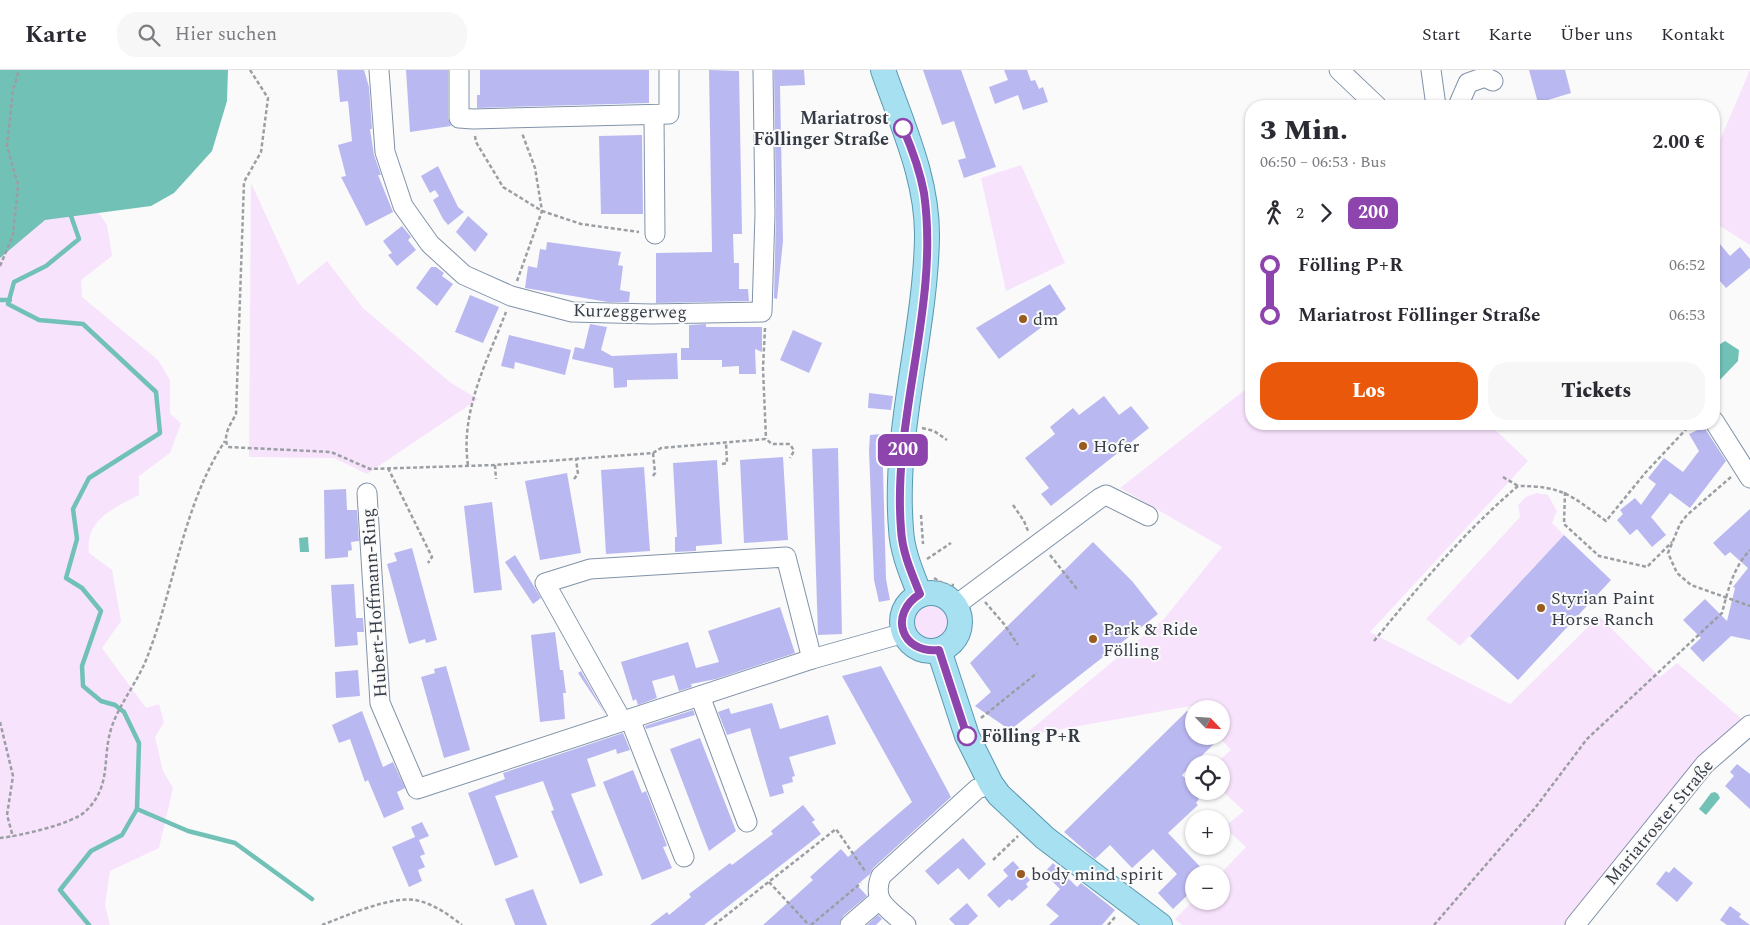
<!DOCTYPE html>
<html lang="de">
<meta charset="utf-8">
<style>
body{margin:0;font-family:Spectral,serif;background:#f7f7f7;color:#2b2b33;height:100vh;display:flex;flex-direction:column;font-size:19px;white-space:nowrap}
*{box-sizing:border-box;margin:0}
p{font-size:16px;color:#7c7c81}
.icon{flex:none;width:28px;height:28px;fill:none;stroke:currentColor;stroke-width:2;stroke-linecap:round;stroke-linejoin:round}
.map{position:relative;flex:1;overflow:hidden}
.drawer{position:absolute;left:1245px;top:30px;width:475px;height:330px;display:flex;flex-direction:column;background:#fff;border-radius:20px;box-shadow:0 1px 4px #0004}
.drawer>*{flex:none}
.badge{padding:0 10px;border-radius:8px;font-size:18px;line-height:32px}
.needle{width:32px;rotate:115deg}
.tools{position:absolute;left:1185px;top:630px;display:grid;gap:10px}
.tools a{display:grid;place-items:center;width:45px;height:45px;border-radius:50%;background:#fff;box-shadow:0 1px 4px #0004;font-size:25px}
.map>.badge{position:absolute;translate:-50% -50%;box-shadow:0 0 0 2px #fff}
.legs{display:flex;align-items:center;gap:8px;height:55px;padding:0 15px;font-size:16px}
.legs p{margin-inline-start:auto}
.headline{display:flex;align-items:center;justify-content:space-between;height:85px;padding:0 15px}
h1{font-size:28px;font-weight:800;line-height:38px}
.button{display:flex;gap:10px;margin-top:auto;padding:10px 15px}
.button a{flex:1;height:58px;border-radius:20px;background:#ea580c;color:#fff;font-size:20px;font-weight:800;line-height:58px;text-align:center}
.button a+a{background:#f7f7f7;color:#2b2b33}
ul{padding:0 15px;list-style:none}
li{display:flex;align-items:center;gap:18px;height:50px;font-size:19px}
li i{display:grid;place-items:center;width:8px;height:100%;margin:0 6px;background:currentColor}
li i::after{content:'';width:12px;height:12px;margin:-6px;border:4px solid;border-radius:50%;background:#fff}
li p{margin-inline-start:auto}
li:first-child i{background:linear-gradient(#0000 50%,currentColor 0)}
li:last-child i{background:linear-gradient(currentColor 50%,#0000 0)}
header{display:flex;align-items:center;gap:30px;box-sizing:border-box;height:70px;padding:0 25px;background:#fff;border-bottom:1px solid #e1e1e2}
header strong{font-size:24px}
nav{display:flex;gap:28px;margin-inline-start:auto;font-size:18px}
.search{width:350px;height:45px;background:#f7f7f7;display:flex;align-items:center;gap:12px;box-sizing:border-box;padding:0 18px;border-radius:20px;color:#7c7c81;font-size:19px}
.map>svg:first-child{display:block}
.green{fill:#f8e3fd}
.water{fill:#71c1b7}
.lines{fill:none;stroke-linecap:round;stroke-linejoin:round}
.stream{stroke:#71c1b7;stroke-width:4.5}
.building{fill:#bab8f1}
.minor-casing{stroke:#8193a9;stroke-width:21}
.major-casing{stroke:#5999af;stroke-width:26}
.path{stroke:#9b9fa3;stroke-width:2.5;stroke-dasharray:4 2.5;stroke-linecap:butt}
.minor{stroke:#fff;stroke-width:19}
.major{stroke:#a7e0f1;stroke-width:24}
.line-1-casing{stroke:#fff;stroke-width:11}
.line-1{stroke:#8e44ad;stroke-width:8}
.stop-1-dot{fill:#fff;stroke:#8e44ad;stroke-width:2.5}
.poi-dot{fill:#995b1f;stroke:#fafafa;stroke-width:2}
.labels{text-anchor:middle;stroke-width:4;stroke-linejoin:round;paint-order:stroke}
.stop-label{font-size:18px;font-weight:bold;fill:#353c46;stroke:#fafafa;text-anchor:end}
.street-label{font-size:18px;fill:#353c46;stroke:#fafafa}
.poi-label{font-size:18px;fill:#353c46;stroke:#fafafa;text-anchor:start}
</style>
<header>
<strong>Karte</strong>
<div class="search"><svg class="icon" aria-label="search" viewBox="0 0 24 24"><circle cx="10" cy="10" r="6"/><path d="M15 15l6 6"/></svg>Hier suchen</div>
<nav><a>Start</a><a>Karte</a><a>Über uns</a><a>Kontakt</a></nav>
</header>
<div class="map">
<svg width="1750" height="855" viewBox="0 0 1750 855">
<rect width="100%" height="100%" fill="#fafafa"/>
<g class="green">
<path d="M0,0l107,155 5,31 -31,24 1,17 76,63 12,20v34l11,9 -11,30 -31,23v19c-25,13 -54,24 -50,58l23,17 9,51 -19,27 44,60 13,-4 5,18 -9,15 8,34 10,17 -14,60 -49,23 -5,34 5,20h-110z"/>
<polygon points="1750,0 1750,175 1717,154 1714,154 1714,84"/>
<polygon points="1021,95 1065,193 1006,221 981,108"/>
<polygon points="251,113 298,215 327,191 363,238 451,313 478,329 367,404 334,388 249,387"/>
<polygon points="1251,315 1251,354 1489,354 1528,391 1370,562 1510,634 1599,546 1660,607 1677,593 1750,656 1705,706 1587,855 1182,855 1175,849 1194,830 1221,831 1220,804 1246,777 1224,757 1244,741 1221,720 1221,694 1215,694 1231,680 1218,666 1221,666 1221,639 1194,639 1191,636 1023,666 1164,549 1222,477 1120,418"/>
<polygon points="1537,423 1548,425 1557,441 1552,453 1564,465 1460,576 1426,549 1520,447 1518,435 1526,427"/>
<path d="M927,530c43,-4 30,61 -9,40l-6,-27 3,-6z"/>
</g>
<g class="water">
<polygon points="0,0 228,0 227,31 212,81 174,123 151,136 45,150 0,188"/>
<polygon points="1725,271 1739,280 1738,291 1714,316 1714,278"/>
<polygon points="308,467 309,482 300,482 299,468"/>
<polygon points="1715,722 1718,724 1720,728 1706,745 1699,739 1711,723"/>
</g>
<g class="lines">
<g class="stream">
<polyline points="70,143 79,169 46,196 14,212 8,234 39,250 83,254 156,322 160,363 89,408 73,439 77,469 66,508 82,518 101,541 82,596 83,616 101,631 115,635 124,642 139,673 137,739 122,765 91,781 60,820 89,855"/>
<polyline points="0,230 10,230"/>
<polyline points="137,739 188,761 235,773 312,829"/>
</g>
</g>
<g class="building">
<polygon points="337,0 364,0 369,17 372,59 370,59 374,85 381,105 378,105 393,142 366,156 341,107 346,106 338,75 352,71 348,31 340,32"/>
<polygon points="406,0 448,0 448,48 451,56 410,62"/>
<polygon points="480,0 649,0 649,33 477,38 477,25 480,25"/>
<polygon points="709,0 739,1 742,164 733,164 734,193 739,193 739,219 748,219 749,231 656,233 656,183 712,182"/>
<polygon points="774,0 804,0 805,15 780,16 783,171 777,229 774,228 776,144"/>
<polygon points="923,0 961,0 996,97 964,108 958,90 966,88 954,51 942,55"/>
<polygon points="1004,0 1027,0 1031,11 1035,10 1039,19 1043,17 1048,32 1023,40 1018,25 995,34 989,17 1008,10"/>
<polygon points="1529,0 1565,0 1571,23 1538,33"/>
<polygon points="642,65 643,144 601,144 599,66"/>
<polygon points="438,96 458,137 464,142 448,155 443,149 433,130 439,126 435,120 430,123 421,106"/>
<polygon points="468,146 488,164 475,182 456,162"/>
<polygon points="402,156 411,167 408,170 416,180 397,196 388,185 392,183 383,171"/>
<polygon points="1714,167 1730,186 1740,177 1750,189 1750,198 1726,218 1714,204"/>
<polygon points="547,172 621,182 618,195 623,196 620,220 630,222 629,232 608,232 525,218 528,196 537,198 540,179 546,180"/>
<polygon points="431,197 436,197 444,203 442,206 453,214 437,236 416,218"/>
<polygon points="1050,214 1066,239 999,289 976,258"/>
<polygon points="470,225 499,237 483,273 455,262"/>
<polygon points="590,254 607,257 601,280 612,286 677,283 678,309 627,310 627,317 614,318 613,298 572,289 575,277 584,279"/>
<polygon points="706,254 706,257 762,257 762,282 755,279 756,304 739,304 739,296 722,297 722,290 681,290 681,278 689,278 689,255"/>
<polygon points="793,260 822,273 809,303 780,290"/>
<polygon points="509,265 571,280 565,305 515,292 514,299 501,296"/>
<polygon points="869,323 893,326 891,340 868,338"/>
<polygon points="1104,326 1119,345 1131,336 1149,358 1051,436 1041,424 1049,418 1025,388 1055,364 1050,357 1073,338 1079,345"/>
<polygon points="1704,357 1726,391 1690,438 1670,423 1651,447 1666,465 1652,477 1637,459 1630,465 1617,450 1623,444 1620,440 1635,428 1641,435 1656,414 1648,408 1664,388 1683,402 1699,381 1689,364"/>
<polygon points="882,364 886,509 890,530 879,532 874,510 869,380 870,365"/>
<polygon points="838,378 842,564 818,565 812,379"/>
<polygon points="783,387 788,470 744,473 740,390"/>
<polygon points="717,390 722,474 696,476 696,481 675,482 675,467 677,467 673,393"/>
<polygon points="644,397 650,481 606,484 601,400"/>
<polygon points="567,403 581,483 540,490 525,411"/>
<polygon points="346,419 347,440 357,440 359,471 351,472 352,480 348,481 348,487 325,489 324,420"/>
<polygon points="492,432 502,520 474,523 464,436"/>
<polygon points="1750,439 1750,570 1731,566 1703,592 1690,578 1701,568 1683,550 1705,529 1727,551 1735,518 1733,517 1748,498 1730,482 1725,486 1713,473"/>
<polygon points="1564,465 1611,510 1518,610 1470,566"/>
<polygon points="1093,472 1132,511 1158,544 1010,660 975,636 991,622 970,593"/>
<polygon points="412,478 437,570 426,573 425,569 409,574 387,494 397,491 394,483"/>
<polygon points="515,485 541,528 533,534 505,492"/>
<polygon points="354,514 356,548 363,548 364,562 357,562 358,575 335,577 331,515"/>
<polygon points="780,537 795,583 716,609 691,614 692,617 679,621 674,605 652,611 657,628 638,635 636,629 633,631 621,592 688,572 696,598 719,592 708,561"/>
<polygon points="555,562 560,600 563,600 566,623 563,623 565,649 540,652 531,565"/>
<polygon points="446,596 470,680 444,688 421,607 435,603 434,599"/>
<polygon points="881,596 951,727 873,798 870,804 857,815 867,826 843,846 839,855 763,855 813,810 810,807 841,779 848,787 912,732 842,606"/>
<polygon points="358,600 360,626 336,628 335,602"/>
<polygon points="581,601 606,645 578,603"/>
<polygon points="772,633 780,659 828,645 836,674 789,687 795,706 792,707 793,712 782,715 784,723 770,727 750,658 727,665 718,642 729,638 731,644"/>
<polygon points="693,640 695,645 646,659 645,656"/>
<polygon points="362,641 383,697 393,692 405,718 397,722 404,739 384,748 368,710 365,712 350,669 339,673 332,655"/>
<polygon points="1187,641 1194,648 1194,666 1222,666 1182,705 1194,717 1194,723 1199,729 1196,733 1198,735 1168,763 1207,804 1194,804 1194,819 1173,839 1158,823 1177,804 1153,779 1132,798 1110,775 1095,789 1064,762"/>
<polygon points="623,663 630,680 617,684 616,679 587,689 596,716 571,724 603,805 580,814 551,741 554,740 543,711 495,726 518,787 495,796 468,723 505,709 503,703"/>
<polygon points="700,668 736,761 709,781 670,679"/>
<polygon points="1737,694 1750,704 1750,739 1725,716 1734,706 1730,702"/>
<polygon points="633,700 642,723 646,721 667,776 663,777 672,798 642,810 603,712"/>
<polygon points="803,735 815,750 812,752 821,764 704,855 650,855 667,842 669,845 691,827 689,824 730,793 732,795 773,764 771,761"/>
<polygon points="422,752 429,766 419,770 425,784 420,786 425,797 418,800 422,811 409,817 392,777 415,767 411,757"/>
<polygon points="963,768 986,794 969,810 958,798 938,815 925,801"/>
<polygon points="1013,791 1030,810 1026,814 1028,817 1012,831 1009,829 999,838 987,825 1008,806 1003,800"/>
<polygon points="1053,793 1077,817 1081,813 1115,840 1102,855 1049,855 1059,846 1046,835 1060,819 1044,803"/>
<polygon points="1674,797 1693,813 1677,832 1656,814 1666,801 1669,803"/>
<polygon points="533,819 547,855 515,855 505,829"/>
<polygon points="967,833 978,846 968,855 955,855 949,849"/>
<polygon points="1730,836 1741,844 1739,847 1750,855 1727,855 1720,850"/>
<polygon points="878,845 882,849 876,855 867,855"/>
</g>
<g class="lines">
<g class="minor-casing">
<g id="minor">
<polyline points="379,0 385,82 403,136 430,174 464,205 511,226 572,242 651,244 762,242 765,144 763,0"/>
<polyline points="459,0 459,48 473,49 669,44 669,0"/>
<polyline points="1339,0 1377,36"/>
<polyline points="1431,0 1436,36"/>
<polyline points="1458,36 1468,13 1485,7 1493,11"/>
<polyline points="654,46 655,164"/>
<polyline points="1714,351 1750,408"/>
<polyline points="367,423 380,633 417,719 812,589 904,563"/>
<polyline points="956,535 1100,428 1106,425 1148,446"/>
<polyline points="700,626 747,752"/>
<polyline points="630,649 684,787"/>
<polyline points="622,651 545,513 590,499 786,487 812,589"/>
<polyline points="850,855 879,830"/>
<path d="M906,855c-17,-16 -35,-23 -25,-49l96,-87 14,-5"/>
<polyline points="1575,855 1705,694 1750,655"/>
</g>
</g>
<g class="major-casing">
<g id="major">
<path d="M883,0c19,55 45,109 44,168 -2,97 -34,194 -26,291 1,23 11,45 19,66"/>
<circle cx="931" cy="552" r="29"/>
<polyline points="939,580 967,666 991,714 999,725 1045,768 1160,855"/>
</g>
</g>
<g class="path">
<path d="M250,0l18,28 -7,54 -17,30 -8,232c-5,10 -14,21 -8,33l103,5 39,17 125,-4 158,-12 8,-5 105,-9 6,5h18l4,7 -4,7"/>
<polyline points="475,66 476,72 503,117 542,141 581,154 639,162"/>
<polyline points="0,196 13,165 18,115 7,76 13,20 19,0"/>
<polyline points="517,211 542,141 535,98 522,63"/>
<polyline points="765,258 763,298 766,369"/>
<polyline points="922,358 934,361 947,370"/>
<polyline points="722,394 727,393 726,373"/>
<path d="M468,395c-8,-53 19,-104 38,-153"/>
<polyline points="495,395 496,409"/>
<polyline points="388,398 432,487 428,493"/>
<polyline points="653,406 655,403 653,383"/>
<polyline points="1503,407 1518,416"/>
<polyline points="1731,407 1687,445 1680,454 1668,483 1677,503 1691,515 1750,536"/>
<polyline points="574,409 578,404 576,389"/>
<polyline points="1565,422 1564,454 1599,486 1647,497 1672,472"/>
<polyline points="1013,435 1024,451 1028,461"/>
<polyline points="921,445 923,474"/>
<polyline points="1050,485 1077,519"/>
<polyline points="927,489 951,473"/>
<polyline points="934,508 946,515 954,515"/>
<polyline points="985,532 1004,554 1018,575"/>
<path d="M1374,571c45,-55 90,-109 144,-155 46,0 53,10 88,35l40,-49 45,-48"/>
<polyline points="981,648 1037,603"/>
<polyline points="0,652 13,706 7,745 13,767"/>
<path d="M0,768c19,-2 73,-14 86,-27 27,-27 15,-53 26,-85 9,-25 27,-46 36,-71 27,-70 35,-150 77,-214"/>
<polyline points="993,790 1018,766"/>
<polyline points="769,812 809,855"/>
<path d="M322,855c24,-9 68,-29 93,-25 17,3 33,14 47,25"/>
<polyline points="714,855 836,759 865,801"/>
<polyline points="811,855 861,813"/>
<polyline points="1108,855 1116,846"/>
<path d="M1434,855l101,-117 52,-69 135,-126c6,-23 11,-45 28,-63"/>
</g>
<use href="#minor" class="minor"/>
<use href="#major" class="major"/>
</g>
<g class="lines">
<g class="line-1-casing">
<path id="line-1" d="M903,58c9,21 17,43 21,65 16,112 -32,224 -23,336 1,23 11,45 19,65 -32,20 -19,60 19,56l28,86"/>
</g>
<use href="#line-1" class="line-1"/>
</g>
<g class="stop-1-dot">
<circle cx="903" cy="58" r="9"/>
<circle cx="967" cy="666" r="9"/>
</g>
<g class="poi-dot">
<circle cx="1023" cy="249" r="5"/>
<circle cx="1083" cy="376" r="5"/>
<circle cx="1541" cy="538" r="5"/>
<circle cx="1093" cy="569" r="5"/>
<circle cx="1021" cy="804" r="5"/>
</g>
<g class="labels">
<g class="stop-label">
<text x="889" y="54">Mariatrost<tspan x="889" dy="21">Föllinger Straße</tspan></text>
<text x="981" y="672" text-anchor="start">Fölling P+R</text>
</g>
<g class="street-label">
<text transform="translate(630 241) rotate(1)" y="6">Kurzeggerweg</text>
<text transform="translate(374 533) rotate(-94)" y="6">Hubert-Hoffmann-Ring</text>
<text transform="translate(1659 752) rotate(-50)" y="6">Mariatroster Straße</text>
</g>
<g class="poi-label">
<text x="1033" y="255">dm</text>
<text x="1093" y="382">Hofer</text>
<text x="1551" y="534">Styrian Paint<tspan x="1551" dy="21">Horse Ranch</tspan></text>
<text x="1103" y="565">Park &amp; Ride<tspan x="1103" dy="21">Fölling</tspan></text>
<text x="1031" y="810">body mind spirit</text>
</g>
</g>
</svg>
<div class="tools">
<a><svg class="needle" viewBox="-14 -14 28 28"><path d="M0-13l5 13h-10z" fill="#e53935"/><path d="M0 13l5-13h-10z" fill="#7c7c81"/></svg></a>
<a><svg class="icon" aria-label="locate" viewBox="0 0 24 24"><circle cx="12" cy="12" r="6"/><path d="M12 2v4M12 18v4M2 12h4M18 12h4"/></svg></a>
<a>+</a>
<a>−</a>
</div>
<b class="badge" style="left:903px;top:380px;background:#8e44ad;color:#fff">200</b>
<section class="drawer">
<div class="headline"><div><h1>3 Min.</h1><p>06:50 – 06:53 · Bus</p></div><b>2.00 €</b></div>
<div class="legs"><svg class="icon" aria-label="walk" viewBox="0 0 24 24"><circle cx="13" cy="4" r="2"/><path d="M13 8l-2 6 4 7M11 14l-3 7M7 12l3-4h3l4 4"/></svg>2<svg class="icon" aria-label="forward" viewBox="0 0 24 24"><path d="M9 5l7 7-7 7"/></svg><b class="badge" style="background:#8e44ad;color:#fff">200</b></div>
<ul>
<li><i style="color:#8e44ad"></i><b>Fölling P+R</b><p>06:52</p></li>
<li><i style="color:#8e44ad"></i><b>Mariatrost Föllinger Straße</b><p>06:53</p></li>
</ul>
<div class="button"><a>Los</a><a>Tickets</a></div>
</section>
</div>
